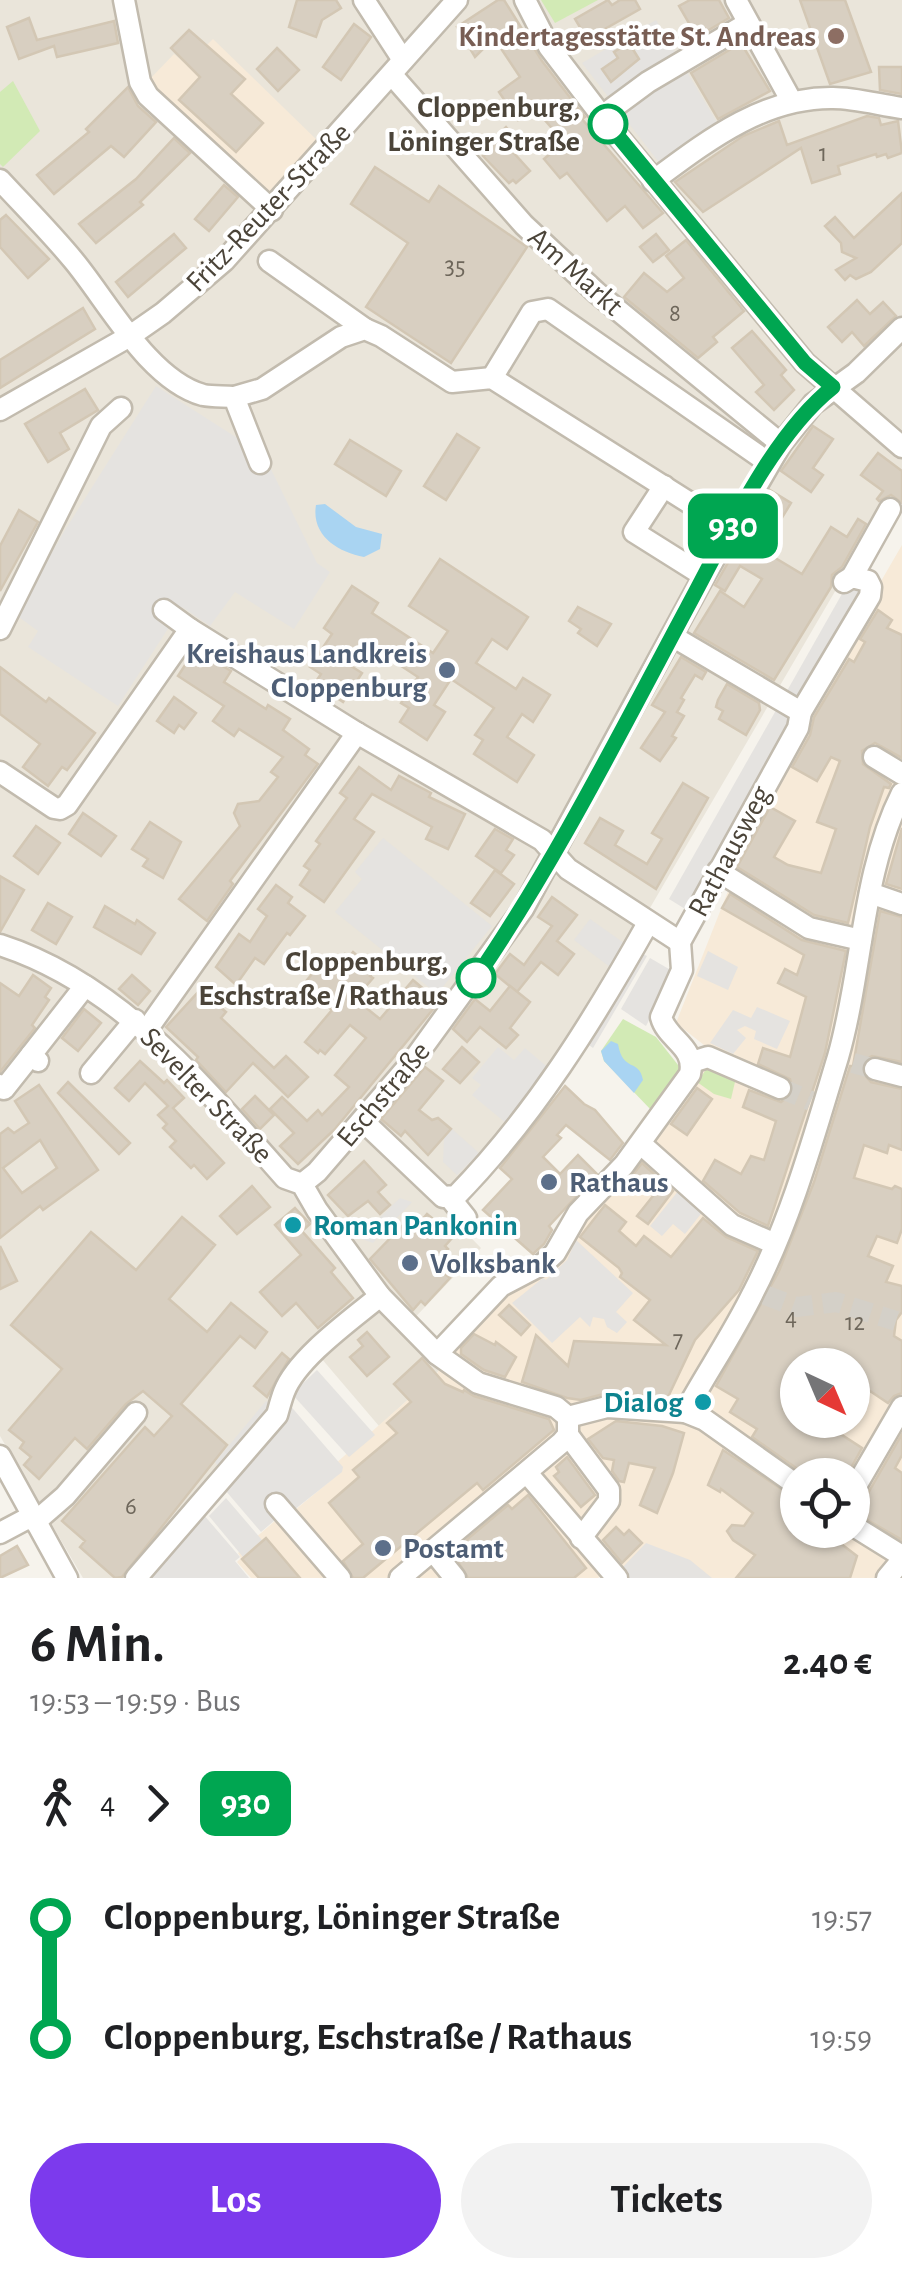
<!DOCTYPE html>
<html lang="de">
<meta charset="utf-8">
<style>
body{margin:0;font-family:"Alegreya Sans",sans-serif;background:#f2f2f2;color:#202124;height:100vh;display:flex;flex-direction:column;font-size:38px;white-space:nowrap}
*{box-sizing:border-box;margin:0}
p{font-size:32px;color:#757577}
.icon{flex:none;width:55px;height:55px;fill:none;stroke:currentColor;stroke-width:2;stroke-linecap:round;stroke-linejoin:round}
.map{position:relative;height:1578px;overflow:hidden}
.sheet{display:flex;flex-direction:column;background:#fff;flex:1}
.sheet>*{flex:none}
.badge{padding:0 20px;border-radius:15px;font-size:35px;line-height:65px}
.needle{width:65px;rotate:136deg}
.tools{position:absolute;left:780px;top:1348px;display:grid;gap:20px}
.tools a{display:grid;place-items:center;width:90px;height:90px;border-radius:50%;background:#fff;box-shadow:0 2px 8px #0004;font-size:50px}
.map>.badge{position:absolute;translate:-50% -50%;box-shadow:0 0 0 5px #fff}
.legs{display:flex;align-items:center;gap:15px;height:110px;padding:0 30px;font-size:32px}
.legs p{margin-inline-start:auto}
.overview{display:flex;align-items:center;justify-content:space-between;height:170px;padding:0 30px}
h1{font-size:55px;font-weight:600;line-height:75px}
.cta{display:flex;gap:20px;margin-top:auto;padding:20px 30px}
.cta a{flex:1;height:115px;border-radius:60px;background:#7c3aed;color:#fff;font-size:40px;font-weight:600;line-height:115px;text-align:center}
.cta a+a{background:#f2f2f2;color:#202124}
ul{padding:0 30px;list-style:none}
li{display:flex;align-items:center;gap:35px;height:120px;font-size:38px}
li i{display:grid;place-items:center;width:15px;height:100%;margin:0 12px;background:currentColor}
li i::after{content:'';width:25px;height:25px;margin:-12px;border:8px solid;border-radius:50%;background:#fff}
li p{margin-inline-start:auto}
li:first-child i{background:linear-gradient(#0000 50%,currentColor 0)}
li:last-child i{background:linear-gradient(currentColor 50%,#0000 0)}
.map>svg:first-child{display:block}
.residential{fill:#eae5da}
.commercial{fill:#f7ead8;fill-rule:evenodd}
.green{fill:#d2eab5}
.parking{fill:#e5e3e0}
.water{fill:#a9d4f2}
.building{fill:#d8cfc1;stroke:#d3c7b4;stroke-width:2.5;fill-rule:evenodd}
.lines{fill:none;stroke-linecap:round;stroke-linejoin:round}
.minor-tunnel{stroke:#d4d0c8;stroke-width:20;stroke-dasharray:20 10;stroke-linecap:butt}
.minor-casing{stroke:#c2bbae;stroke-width:25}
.minor{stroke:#fff;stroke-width:20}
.line-1-casing{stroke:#fff;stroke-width:22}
.line-1{stroke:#00a651;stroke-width:15}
.education-dot{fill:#8d6e63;stroke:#fff;stroke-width:4}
.stop-1-dot{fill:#fff;stroke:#00a651;stroke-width:5}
.service-dot{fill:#5c6f8a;stroke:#fff;stroke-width:4}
.culture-dot{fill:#0f9aa8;stroke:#fff;stroke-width:4}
.labels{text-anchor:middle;stroke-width:8;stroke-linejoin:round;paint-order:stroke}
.number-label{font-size:25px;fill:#6e675b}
.education-label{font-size:30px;font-weight:bold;fill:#785e54;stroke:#fff;text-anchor:end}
.stop-label{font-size:30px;font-weight:bold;fill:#4b4439;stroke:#fff;text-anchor:end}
.street-label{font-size:30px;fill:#4b4439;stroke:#fff}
.service-label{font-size:30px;font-weight:bold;fill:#4e5e75;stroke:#fff;text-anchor:start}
.culture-label{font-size:30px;font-weight:bold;fill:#0d838f;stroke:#fff;text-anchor:start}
</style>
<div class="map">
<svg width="902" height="1578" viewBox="0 0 902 1578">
<rect width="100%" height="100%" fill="#f6f3ec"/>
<polygon class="residential" points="0,0 902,0 902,470 875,523 557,1067 466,1181 447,1185 433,1199 481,1248 405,1328 439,1370 436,1374 379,1426 321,1358 128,1578 83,1578 0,1436"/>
<g class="commercial">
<polygon points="213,39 320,143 267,197 148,81 174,54 187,65"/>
<path d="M902,545v1033h-295l-4,-4 -5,4h-347l-14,-16 4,-4 -3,-5 53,-46 4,3 46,-38 -6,-8 101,-89 12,-20 56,-60 41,-20 22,-21 6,-17 69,-79 21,-35 44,-60 -3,-18 -28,-22 58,-147 -6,-11 74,-148zM798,1365h54v55h-54zM798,1475h54v55h-54z"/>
</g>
<g class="green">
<polygon points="541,0 598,0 555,23"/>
<polygon points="13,81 40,131 3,167 0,164 0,92"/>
<polygon points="623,1019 656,1037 682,1070 653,1112 604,1061 601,1051"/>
<polygon points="708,1067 733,1073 735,1082 731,1099 714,1094 697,1082"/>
</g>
<g class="parking">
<polygon points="656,20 718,124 661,165 582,63"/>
<polygon points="156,386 264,455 317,563 330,572 294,629 235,592 210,626 182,607 118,706 28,647 38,631 16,615 65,530"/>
<polygon points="855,583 863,598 690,912 669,899 847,585"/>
<polygon points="383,838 492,926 437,994 335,912 362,879 355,872"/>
<polygon points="590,919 624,943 610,967 574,940"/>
<polygon points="708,951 738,967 728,990 697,976"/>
<polygon points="638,952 647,956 593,1048 585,1042"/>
<polygon points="650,958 674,972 646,1026 621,1009"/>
<polygon points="757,1007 790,1021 777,1049 754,1039 756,1031 745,1026 737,1030 746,1038 733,1054 710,1043 733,1010 751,1018"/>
<polygon points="498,1047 514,1060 525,1048 551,1070 507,1124 472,1095 481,1085 472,1078"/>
<polygon points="452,1129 479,1153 457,1175 443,1162 444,1138"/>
<polygon points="679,1190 704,1210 685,1234 673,1224 662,1236 650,1226"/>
<polygon points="400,1198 412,1202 373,1243 359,1238"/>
<polygon points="576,1240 633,1293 616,1312 627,1322 617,1333 607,1327 604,1319 593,1317 590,1327 580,1317 552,1343 512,1303 543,1278 546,1280 567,1260"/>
<polygon points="317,1370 375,1435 349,1457 292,1394"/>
<polygon points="266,1401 276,1409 288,1403 343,1467 342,1472 294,1510 290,1507 261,1532 225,1490 232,1484 215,1462"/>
<polygon points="226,1498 262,1540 243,1557 209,1516"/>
<polygon points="203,1514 240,1557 235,1561 249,1578 147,1578"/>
<polygon points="646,1543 690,1560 712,1578 627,1578 620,1570"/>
</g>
<g class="water">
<path d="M325,504l31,23 26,7 -2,15 -16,8c-27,-5 -53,-22 -48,-52z"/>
<path d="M611,1041l7,3c5,29 21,14 25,36l-9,13 -30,-32 -3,-10z"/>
</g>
<g class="building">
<polygon points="297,0 336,0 341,8 322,20 316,37 289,27"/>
<polygon points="498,0 504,0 542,61 585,117 582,119 663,213 643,228 625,206 607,221 567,173 560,178 544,159 564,142 535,109 518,120 499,92 520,77 494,38 475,57 457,27"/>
<polygon points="608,0 612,5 620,0 635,0 640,9 587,39 575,19"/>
<polygon points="690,0 719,0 729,18 697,37 679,6"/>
<polygon points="800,0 845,0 871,72 830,84"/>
<polygon points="29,18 37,40 114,21 118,43 57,57 54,46 19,59 7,27"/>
<polygon points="354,24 371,37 341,80 323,67"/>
<polygon points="189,30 245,79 231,94 263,123 236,152 179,100 200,77 171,48"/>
<polygon points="629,43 639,59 611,82 602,69 618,58 614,52"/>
<polygon points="741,43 770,91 718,119 691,73"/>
<polygon points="277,48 299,70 278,91 257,69"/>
<polygon points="879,67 902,67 902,94 880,90"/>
<polygon points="128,87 138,106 156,122 124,157 111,146 54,194 37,175 89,132 86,129"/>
<polygon points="867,116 879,118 881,125 898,121 902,153 888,158 886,154 877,157 876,154 838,166 840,174 812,183 801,148 703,212 675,182 743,136 779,121 787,145"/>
<polygon points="506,127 520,143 512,151 530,171 516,183 513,180 509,183 483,156 487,153 483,149"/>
<polygon points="174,138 190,153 140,202 143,205 96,243 79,224 136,179"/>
<polygon points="375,167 429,202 439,186 527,247 451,363 366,307 408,243 351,204"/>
<polygon points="224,185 238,197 209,231 195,219"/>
<polygon points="902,193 902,243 871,272 856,279 850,275 845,280 836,270 856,258 842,252 841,243 825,226 835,217 854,238"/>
<polygon points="6,215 49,259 28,278 0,247 0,220"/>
<polygon points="174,234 186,248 128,297 116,282"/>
<polygon points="656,234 669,250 653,262 640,247"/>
<polygon points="686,240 744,311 713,337 717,342 698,358 624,297 644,273 667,292 684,278 666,256"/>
<polygon points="857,300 870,314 883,302 896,316 864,346 852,332 842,342 828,327"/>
<polygon points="83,308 95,329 0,388 0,360"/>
<polygon points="752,331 786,370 781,375 794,390 774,410 756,392 764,385 732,348"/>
<polygon points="85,389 98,410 60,433 69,449 48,462 25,424"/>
<polygon points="813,426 833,439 813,468 823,475 811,492 781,471"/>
<polygon points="457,434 479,448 446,500 424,486"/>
<polygon points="350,440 401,471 386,496 335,464"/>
<polygon points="878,453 902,471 902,503 891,495 879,501 877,499 883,491 861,475"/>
<polygon points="770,490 791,503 762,550 802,574 831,527 847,537 858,519 866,524 842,567 832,575 831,587 774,680 694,633 720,591 744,607 762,579 740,566 725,591 715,585"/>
<polygon points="19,510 38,522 0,591 0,546"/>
<polygon points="440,559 528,617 507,649 492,639 476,663 516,689 523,678 550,695 533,722 522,714 507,737 534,755 517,782 474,754 483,740 475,735 494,708 451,679 434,705 445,712 427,740 400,722 409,708 401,703 418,677 366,643 351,666 362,673 343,702 315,683 321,674 310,667 332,634 324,628 352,586 378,603 372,613 433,653 448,631 409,606"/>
<polygon points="578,607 611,624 597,646 578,633 581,629 569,621"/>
<polygon points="878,610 892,620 887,628 902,635 902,758 875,743 862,751 863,764 891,784 889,788 884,787 870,827 848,923 814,915 737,867 770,807 795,821 774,857 788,865 821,873 836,829 817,822 840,761 831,757 817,781 792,767 810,735 814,717 849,659 854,662 865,642 860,639"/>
<polygon points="195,650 231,671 224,682 266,709 268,705 290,719 283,730 309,749 305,755 318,764 230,881 233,884 207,921 179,899 240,826 234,813 238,804 259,801 278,777 271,772 283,757 239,729 234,736 213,721 224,706 178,676"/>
<polygon points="681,657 706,672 702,679 695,675 681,698 684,700 677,712 684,716 672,736 676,738 660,761 641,748 665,712 652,705"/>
<polygon points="0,667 46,702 49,698 95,733 67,770 62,767 48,786 23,767 40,744 0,714"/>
<polygon points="727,684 759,703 760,710 746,735 719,719 723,711 716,707 718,700"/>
<polygon points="174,697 196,713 184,729 179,725 174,733 157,721"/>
<polygon points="359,767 391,790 399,776 431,793 429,797 465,814 448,849 426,839 432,827 372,794 354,819 374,832 324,902 300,885 310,870 304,866 320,844 316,841 347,798 340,793"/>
<polygon points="683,783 708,798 656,889 585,843 600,818 623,831 615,845 647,864 662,839 652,833"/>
<polygon points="83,813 116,836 101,856 69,834"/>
<polygon points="150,822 181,842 163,878 143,866 148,859 132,849"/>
<polygon points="36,826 60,843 38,874 14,856"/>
<polygon points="902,828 902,889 886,884"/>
<polygon points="495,829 513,839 506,850 514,855 501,873 476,856"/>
<polygon points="495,870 514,884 490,916 471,903"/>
<polygon points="0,876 24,890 0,932"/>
<polygon points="276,885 292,897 288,903 305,916 290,935 287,933 264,964 255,958 236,985 216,967 239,934 250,942 267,916 258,909"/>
<polygon points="730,894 802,940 846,951 825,1053 768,1226 740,1213 703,1181 715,1160 741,1174 751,1156 764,1160 776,1121 743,1107 749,1090 781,1102 793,1092 790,1079 758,1064 763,1048 790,1057 806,997 778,983 785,969 797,975 804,955 722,908"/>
<polygon points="552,897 577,915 557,941 574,954 558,975 541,962 517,992 495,974 510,954 524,965 552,926 538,917"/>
<polygon points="48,903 72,917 56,944 32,930"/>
<polygon points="105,906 135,924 137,920 155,933 141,954 94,927"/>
<polygon points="880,911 902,917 902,1062 872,1056 865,1060 862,1072 871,1082 902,1089 902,1150 889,1145 887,1153 864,1145 854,1178 892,1189 895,1186 902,1189 902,1229 897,1243 877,1236 868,1256 893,1266 886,1282 902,1286 902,1312 896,1320 894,1336 902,1341 902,1393 894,1396 888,1403 870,1391 852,1419 852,1365 798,1365 798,1383 783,1409 798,1416 798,1420 847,1420 839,1433 862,1448 847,1475 806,1475 752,1437 757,1429 730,1412 738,1399 716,1386 779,1271 814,1182 850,1066 853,1066"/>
<polygon points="353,952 374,971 370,976 373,978 355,999 380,1019 413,980 439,1002 335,1129 298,1164 280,1146 294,1133 270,1109 282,1097 307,1121 318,1110 322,1115 349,1087 335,1075 366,1038 350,1025 325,1054 320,1050 318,1053 305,1042 332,1010 302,986 317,968 327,976 345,954 349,957"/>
<polygon points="33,975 51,988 45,997 49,1000 32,1025 35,1028 0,1072 0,983 19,996"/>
<polygon points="132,975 150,991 138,1005 119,989"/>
<polygon points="510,986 530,1002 510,1028 518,1035 506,1048 480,1027 467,1042 453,1029 475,999 490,1011"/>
<polygon points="200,990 226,1012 221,1018 274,1068 286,1056 308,1077 288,1097 253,1063 226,1092 196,1060 198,1057 166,1027"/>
<polygon points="84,1009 101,1023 78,1051 62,1038"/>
<polygon points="462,1047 479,1062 460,1083 443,1069"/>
<polygon points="140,1061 164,1083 167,1080 184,1098 173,1108 224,1163 207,1179 194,1165 191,1168 170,1147 176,1141 163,1128 167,1124 158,1115 168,1106 145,1083 129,1101 115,1088"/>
<polygon points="425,1067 443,1081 419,1110 432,1120 438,1118 451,1129 428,1155 405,1131 401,1136 381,1119"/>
<polygon points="68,1082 130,1143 119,1154 58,1093"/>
<path d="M39,1085l59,85 -55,40 -3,-4 -40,32v-104l8,-6 6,5 15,-10 -14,-22zM40,1140l17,28 -35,25 -19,-25z"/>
<polygon points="565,1086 584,1104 595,1110 623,1143 610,1160 566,1125 557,1135 561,1138 543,1157 560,1174 578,1155 597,1174 549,1226 552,1230 544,1244 533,1254 483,1210 512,1179 500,1168"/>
<polygon points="697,1088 712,1099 687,1135 671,1124"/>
<polygon points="255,1096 274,1115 260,1129 242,1109"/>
<polygon points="364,1161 386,1185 378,1192 390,1205 380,1214 368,1201 348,1216 328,1195"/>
<polygon points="642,1163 673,1191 648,1224 637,1216 653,1196 631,1177"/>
<polygon points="252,1186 270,1207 237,1234 220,1216"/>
<polygon points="605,1205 626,1222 619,1231 636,1246 644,1236 671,1257 703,1218 726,1237 758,1251 739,1290 695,1340 668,1397 607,1393 581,1400 567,1398 522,1382 536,1335 568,1366 574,1341 666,1345 634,1320 650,1300 620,1277 622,1273 619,1268 580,1237"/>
<polygon points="295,1208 310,1224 302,1231 335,1268 331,1272 353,1298 318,1328 296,1303 282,1316 260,1292 301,1255 275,1225"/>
<polygon points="427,1214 454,1236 445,1246 448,1249 443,1254 454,1264 445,1274 450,1278 425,1305 421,1301 413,1310 370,1259 402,1226 405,1229 415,1219 419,1223"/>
<polygon points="182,1217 215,1245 169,1299 207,1332 231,1303 267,1332 255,1348 240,1336 181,1404 227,1445 122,1577 115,1578 80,1547 85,1541 62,1521 145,1427 154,1436 172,1416 143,1391 126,1404 87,1449 75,1438 39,1479 24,1465 31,1457 20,1448 24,1442 9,1430 62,1369 11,1325 91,1232 136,1270"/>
<polygon points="0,1246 17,1281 0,1289"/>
<polygon points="509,1305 530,1325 521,1335 499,1315"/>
<polygon points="367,1332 389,1357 367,1376 350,1357 363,1346 358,1340"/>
<polygon points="474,1334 495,1345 496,1342 516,1357 505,1377 484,1370 461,1354 461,1348"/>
<polygon points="282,1353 289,1359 267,1397 254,1386"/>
<polygon points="422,1358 445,1384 463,1392 464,1390 474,1396 549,1419 554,1430 483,1490 477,1483 363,1578 353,1578 343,1561 363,1544 329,1503 359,1477 353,1470 397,1433 387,1423 411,1402 394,1384"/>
<polygon points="616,1421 662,1426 684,1433 673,1473 657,1513 640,1505 655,1468 629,1463 624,1482 619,1481 612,1471 614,1460 603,1458 588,1439"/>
<polygon points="902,1434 902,1455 895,1468 902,1473 902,1540 852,1511 852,1507 864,1500"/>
<polygon points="723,1450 798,1500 798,1530 823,1530 857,1556 850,1578 736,1578 755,1555 733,1540 727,1531 732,1525 744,1526 753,1513 721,1489 720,1492 708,1485"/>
<polygon points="567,1457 595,1495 581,1507 554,1476 559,1472 556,1467"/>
<polygon points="528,1495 586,1568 574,1578 468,1578 452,1552 508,1505 512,1509"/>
<polygon points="616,1527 624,1535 629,1530 642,1543 622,1563 603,1540"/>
<polygon points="266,1538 300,1578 259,1578 242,1559"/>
<polygon points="17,1546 28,1565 0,1578 0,1556"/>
</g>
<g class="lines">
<g class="minor-tunnel">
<polyline points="853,1063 875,1069"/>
<polyline points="780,1088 811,1101"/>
<polyline points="765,1295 797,1307 836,1302 896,1321"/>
</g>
<g class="minor-casing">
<g id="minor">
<polyline points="124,0 140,82 148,96 272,210"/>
<polyline points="364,0 403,60"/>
<polyline points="525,0 549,47 607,123 805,363 902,447"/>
<polyline points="736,0 792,102"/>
<polyline points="392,75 524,225 597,293 781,444"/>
<polyline points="602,116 648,82 748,23"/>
<path d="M0,180c25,27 51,53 74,81 34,41 75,119 129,134 10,2 22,1 31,2l26,66"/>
<path d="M653,181c54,-40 110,-84 180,-83 22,0 47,7 69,10"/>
<polyline points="269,261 365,329"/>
<polyline points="492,378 532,312 548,309 769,463"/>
<polyline points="234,397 262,389 341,337 365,329 381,336 452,382 492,378 731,529"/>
<polyline points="0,410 130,336 163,313 224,261 457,0"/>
<polyline points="664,486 634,532 704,576"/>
<polyline points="852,577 890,509"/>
<polyline points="164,610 190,629"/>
<polyline points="0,629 101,426 121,408"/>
<polyline points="672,636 801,712"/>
<polyline points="874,757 902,774"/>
<polyline points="0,772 54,808 60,809 67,805 190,629 357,733 542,840 568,869 680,942"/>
<polyline points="718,871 809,928 861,940"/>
<polyline points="870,893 902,904"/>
<path d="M0,945c121,39 204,142 285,233l17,6 15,26 63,86 57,58 41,29 78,24 12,10"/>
<polyline points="146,1031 357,733"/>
<polyline points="38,1061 31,1055 85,986"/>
<polyline points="692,1062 708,1057 780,1088"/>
<polyline points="875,1069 902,1076"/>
<polyline points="91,1073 135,1020"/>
<polyline points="0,1085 4,1089 31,1055"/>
<path d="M363,1121l80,76 13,-1c79,-81 137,-175 192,-273"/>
<polyline points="641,1144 732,1225 775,1244"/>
<polyline points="302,1184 317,1172 412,1062 523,909 704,576 781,444 813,404 856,373 902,328"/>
<polyline points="450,1198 466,1218"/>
<path d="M437,1354l64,-68 42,-22 12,-11 23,-40 46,-48 66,-91c6,-28 -23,-34 -29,-57l21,-47 -2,-28 118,-214 3,-16 69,-116 1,-9 -3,-6 -16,-4 -8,5"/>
<path d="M685,1412c22,-40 48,-78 68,-119 38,-73 61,-157 85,-236 25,-87 23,-182 64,-264"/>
<polyline points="568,1417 607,1407 685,1412 705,1420 798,1486"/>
<polyline points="568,1435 609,1490 609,1501 581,1538"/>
<polyline points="0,1456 67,1578"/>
<polyline points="527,1473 617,1578"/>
<polyline points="852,1493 902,1407"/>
<polyline points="276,1504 340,1578"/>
<polyline points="35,1522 65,1496 136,1413"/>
<polyline points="852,1525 902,1556"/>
<polyline points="0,1533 32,1516"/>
<polyline points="433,1551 455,1578"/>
<path d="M136,1578l141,-163c2,-7 4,-15 7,-23 13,-34 67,-72 96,-96"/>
<polyline points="400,1578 561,1443 568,1435 568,1417"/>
<polyline points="887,1578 902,1560"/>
</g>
</g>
<use href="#minor" class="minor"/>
</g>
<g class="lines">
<g class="line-1-casing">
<path id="line-1" d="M476,978c80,-117 144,-245 211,-370 38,-70 84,-172 146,-221l-28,-24 -197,-239"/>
</g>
<use href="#line-1" class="line-1"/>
</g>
<circle class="education-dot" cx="836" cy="36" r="10"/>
<g class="stop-1-dot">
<circle cx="608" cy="124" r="18"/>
<circle cx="476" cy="978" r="18"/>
</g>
<g class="service-dot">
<circle cx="447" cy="670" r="10"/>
<circle cx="549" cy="1182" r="10"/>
<circle cx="410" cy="1263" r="10"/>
<circle cx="383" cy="1548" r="10"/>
</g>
<g class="culture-dot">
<circle cx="293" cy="1225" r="10"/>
<circle cx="703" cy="1402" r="10"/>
</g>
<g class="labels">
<g class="number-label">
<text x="823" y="161">1</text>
<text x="455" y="274">35</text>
<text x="675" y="321">8</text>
<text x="791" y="1325">4</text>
<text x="855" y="1330">12</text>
<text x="678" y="1347">7</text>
<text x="131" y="1514">6</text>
</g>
<g class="education-label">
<text x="816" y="46">Kindertagesstätte St. Andreas</text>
</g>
<g class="stop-label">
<text x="580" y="117">Cloppenburg,<tspan x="580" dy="34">Löninger Straße</tspan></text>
<text x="448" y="971">Cloppenburg,<tspan x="448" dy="34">Eschstraße / Rathaus</tspan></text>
</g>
<g class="street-label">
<text transform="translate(268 207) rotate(-46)" y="10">Fritz-Reuter-Straße</text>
<text transform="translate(576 271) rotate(42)" y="10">Am Markt</text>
<text transform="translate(729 851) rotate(-62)" y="10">Rathausweg</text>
<text transform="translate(383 1094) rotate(-50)" y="10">Eschstraße</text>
<text transform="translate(207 1095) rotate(46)" y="10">Sevelter Straße</text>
</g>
<g class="service-label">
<text x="427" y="663" text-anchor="end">Kreishaus Landkreis<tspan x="427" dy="34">Cloppenburg</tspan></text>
<text x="569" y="1192">Rathaus</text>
<text x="430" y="1273">Volksbank</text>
<text x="403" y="1558">Postamt</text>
</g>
<g class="culture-label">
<text x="313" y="1235">Roman Pankonin</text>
<text x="683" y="1412" text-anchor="end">Dialog</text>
</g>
</g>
</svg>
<div class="tools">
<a><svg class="needle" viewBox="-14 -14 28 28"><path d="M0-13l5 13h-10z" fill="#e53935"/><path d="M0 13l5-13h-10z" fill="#757577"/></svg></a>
<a><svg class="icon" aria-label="locate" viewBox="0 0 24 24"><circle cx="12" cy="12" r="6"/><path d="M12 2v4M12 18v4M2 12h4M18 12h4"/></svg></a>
</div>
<b class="badge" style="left:733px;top:526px;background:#00a651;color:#fff">930</b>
</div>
<section class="sheet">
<div class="overview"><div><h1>6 Min.</h1><p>19:53 – 19:59 · Bus</p></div><b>2.40 €</b></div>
<div class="legs"><svg class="icon" aria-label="walk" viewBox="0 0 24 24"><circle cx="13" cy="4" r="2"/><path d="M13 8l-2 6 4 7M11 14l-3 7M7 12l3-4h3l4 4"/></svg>4<svg class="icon" aria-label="forward" viewBox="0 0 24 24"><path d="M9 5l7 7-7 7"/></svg><b class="badge" style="background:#00a651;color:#fff">930</b></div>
<ul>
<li><i style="color:#00a651"></i><b>Cloppenburg, Löninger Straße</b><p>19:57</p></li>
<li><i style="color:#00a651"></i><b>Cloppenburg, Eschstraße / Rathaus</b><p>19:59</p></li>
</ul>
<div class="cta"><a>Los</a><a>Tickets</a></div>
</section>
